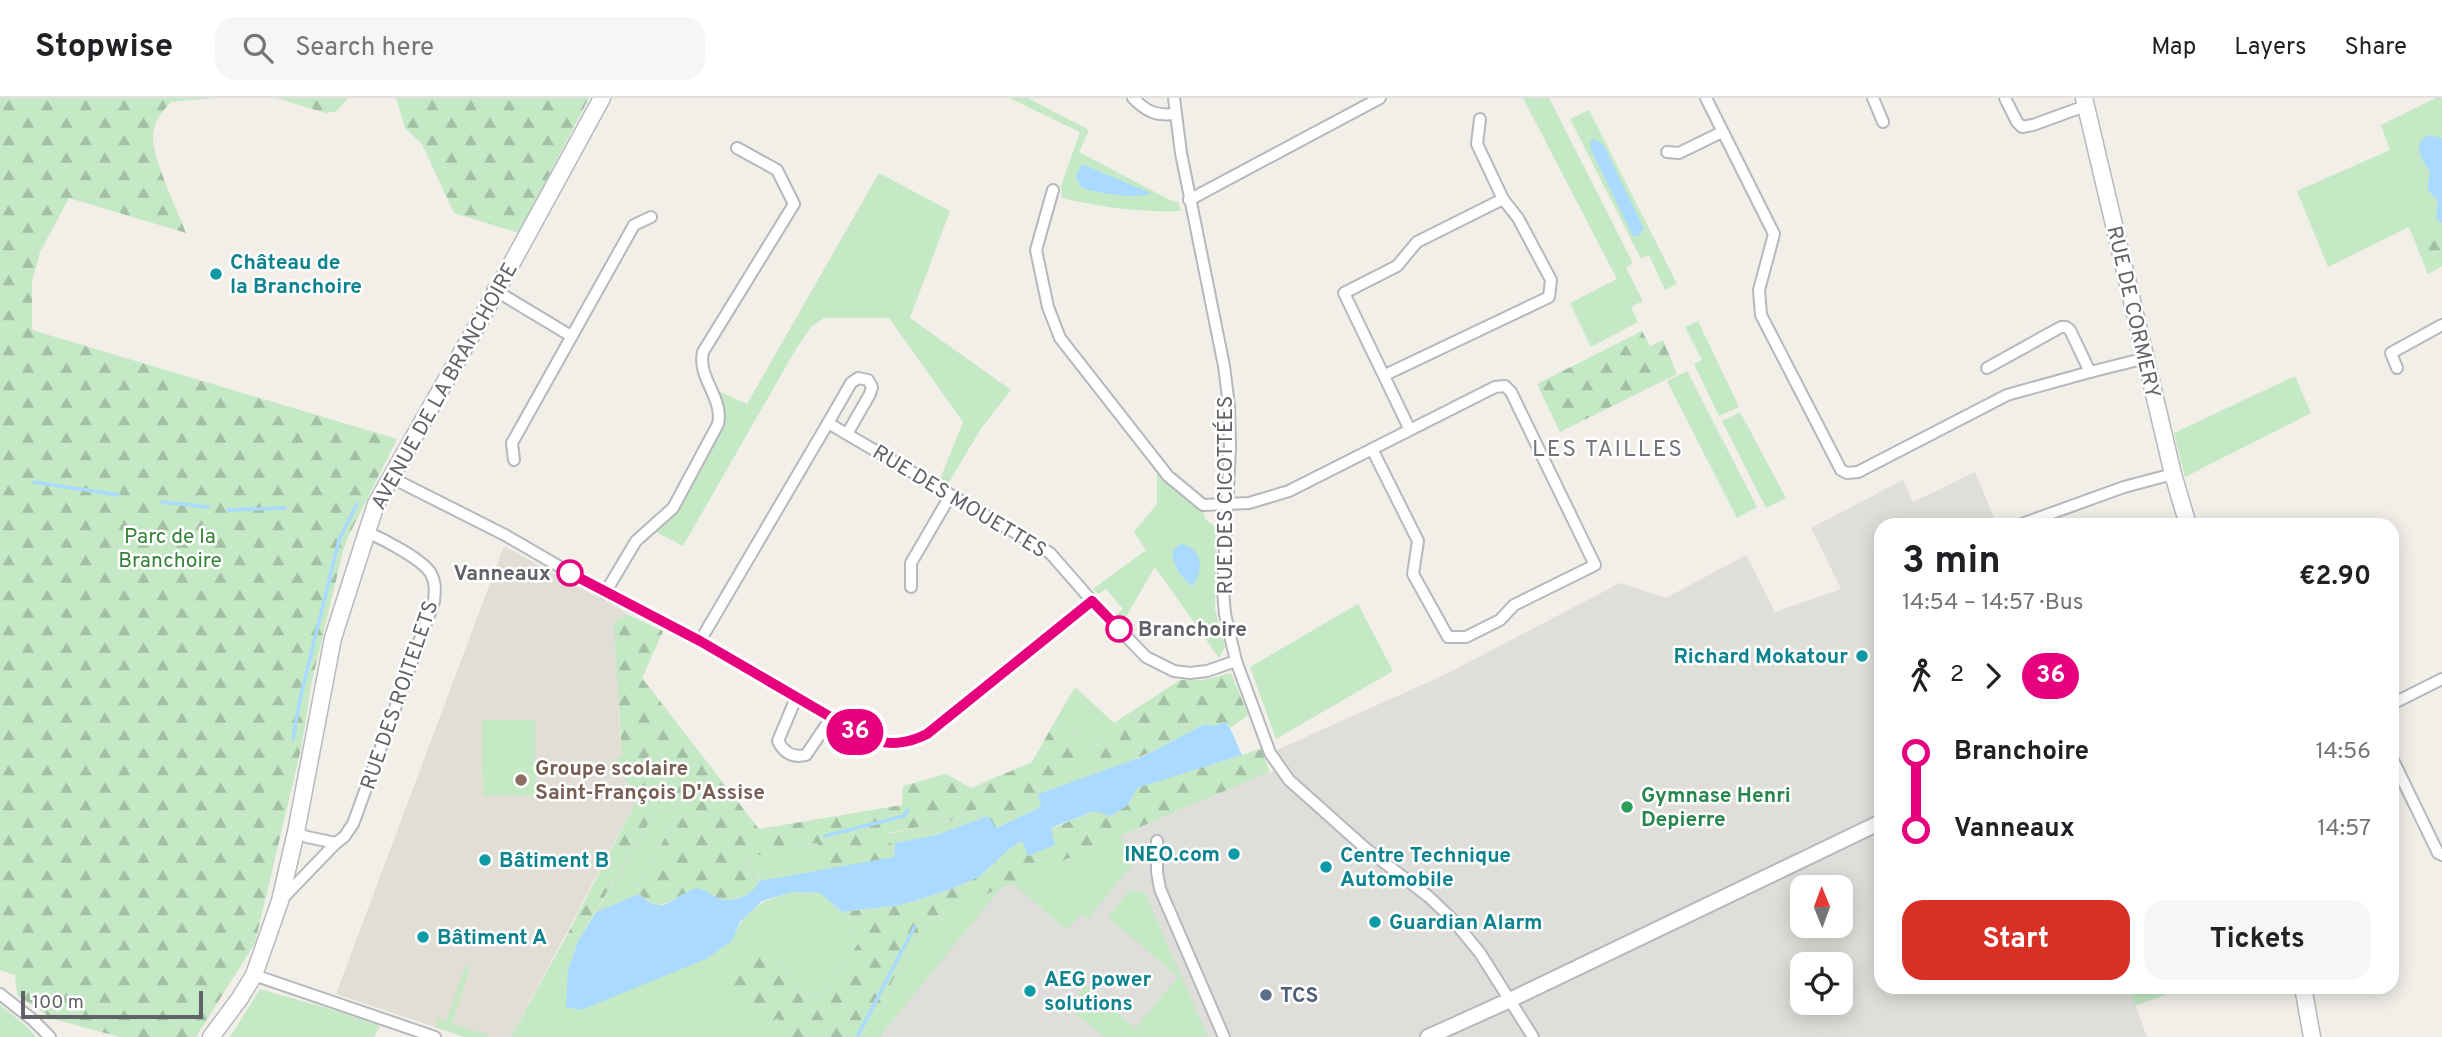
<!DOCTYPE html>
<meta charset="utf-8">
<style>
body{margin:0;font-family:Overpass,sans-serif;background:#f6f6f6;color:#202124;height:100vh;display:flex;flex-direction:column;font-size:26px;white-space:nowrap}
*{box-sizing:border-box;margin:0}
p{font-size:23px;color:#757577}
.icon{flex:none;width:38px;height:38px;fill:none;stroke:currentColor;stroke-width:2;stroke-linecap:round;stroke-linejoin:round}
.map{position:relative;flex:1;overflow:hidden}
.details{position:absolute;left:1874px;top:420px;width:525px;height:476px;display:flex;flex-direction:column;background:#fff;border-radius:21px;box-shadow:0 4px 18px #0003}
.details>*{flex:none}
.badge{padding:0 14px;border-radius:23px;font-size:24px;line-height:46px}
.needle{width:46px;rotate:359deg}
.controls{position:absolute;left:1790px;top:777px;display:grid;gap:14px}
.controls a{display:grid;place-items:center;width:63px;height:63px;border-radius:14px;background:#fff;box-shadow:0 4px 18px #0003;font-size:35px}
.scale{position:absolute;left:21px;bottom:18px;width:182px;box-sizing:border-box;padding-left:7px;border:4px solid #5f6368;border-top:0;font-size:19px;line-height:24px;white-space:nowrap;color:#5f6368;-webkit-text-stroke:5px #fff;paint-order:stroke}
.map>.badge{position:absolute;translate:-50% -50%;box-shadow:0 0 0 4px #fff}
.legs{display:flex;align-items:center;gap:10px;height:77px;padding:0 28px;font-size:23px}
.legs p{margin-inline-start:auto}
.headline{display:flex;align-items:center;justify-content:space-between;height:119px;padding:0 28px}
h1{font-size:38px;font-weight:700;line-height:52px}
.cta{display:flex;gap:14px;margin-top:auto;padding:14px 28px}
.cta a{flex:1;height:80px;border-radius:21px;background:#d93025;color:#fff;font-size:28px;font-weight:700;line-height:80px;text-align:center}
.cta a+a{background:#f6f6f6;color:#202124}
ul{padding:0 28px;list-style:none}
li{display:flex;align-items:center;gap:24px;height:77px;font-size:26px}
li i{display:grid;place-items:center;width:10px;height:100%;margin:0 9px;background:currentColor}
li i::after{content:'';width:18px;height:18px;margin:-9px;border:5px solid;border-radius:50%;background:#fff}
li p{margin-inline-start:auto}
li:first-child i{background:linear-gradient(#0000 50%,currentColor 0)}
li:last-child i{background:linear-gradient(currentColor 50%,#0000 0)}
header{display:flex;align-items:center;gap:42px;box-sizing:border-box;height:98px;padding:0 35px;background:#fff;border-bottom:2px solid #e0e0e0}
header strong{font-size:33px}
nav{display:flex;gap:38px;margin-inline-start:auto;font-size:24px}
.search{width:490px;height:63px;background:#f6f6f6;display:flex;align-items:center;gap:18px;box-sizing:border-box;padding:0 24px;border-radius:21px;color:#757577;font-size:26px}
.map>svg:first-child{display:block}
.industrial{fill:#e0deda;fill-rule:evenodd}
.education{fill:#e1ded6}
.green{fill:#c5e8c5}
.forest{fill:url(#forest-firs)}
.water{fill:#aadaff}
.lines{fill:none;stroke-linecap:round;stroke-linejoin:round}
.stream{stroke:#aadaff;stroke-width:3.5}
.minor-casing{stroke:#b5b8bc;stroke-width:14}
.tertiary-casing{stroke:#b5b8bc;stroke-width:18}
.secondary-casing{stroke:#b6babf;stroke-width:19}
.minor{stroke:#fff;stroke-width:10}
.tertiary{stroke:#fff;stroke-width:14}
.secondary{stroke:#fff;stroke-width:16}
.line-1-casing{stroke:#fff;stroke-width:16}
.line-1{stroke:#e6007e;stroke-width:10}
.culture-dot{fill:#0f9aa8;stroke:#fff;stroke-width:2.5}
.stop-1-dot{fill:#fff;stroke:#e6007e;stroke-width:3.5}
.education-dot{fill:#8d6e63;stroke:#fff;stroke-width:2.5}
.leisure-dot{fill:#2e9e5b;stroke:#fff;stroke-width:2.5}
.service-dot{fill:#5c6f8a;stroke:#fff;stroke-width:2.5}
.labels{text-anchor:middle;stroke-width:5;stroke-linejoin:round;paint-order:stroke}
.culture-label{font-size:21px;font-weight:bold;fill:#0d838f;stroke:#fff;text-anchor:start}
.street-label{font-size:21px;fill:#5f6368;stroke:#fff}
.park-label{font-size:21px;fill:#348238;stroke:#fff}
.stop-label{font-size:21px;font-weight:bold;fill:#5f6368;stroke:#fff;text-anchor:end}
.education-label{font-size:21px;font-weight:bold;fill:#785e54;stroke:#fff;text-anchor:start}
.leisure-label{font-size:21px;font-weight:bold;fill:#27864d;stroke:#fff;text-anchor:start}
.service-label{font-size:21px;font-weight:bold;fill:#4e5e75;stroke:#fff;text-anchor:start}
.neighbourhood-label{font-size:23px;letter-spacing:2px;fill:#70757a;stroke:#fff}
</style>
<header>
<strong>Stopwise</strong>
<div class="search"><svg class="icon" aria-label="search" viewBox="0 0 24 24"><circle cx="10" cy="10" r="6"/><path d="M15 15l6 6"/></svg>Search here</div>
<nav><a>Map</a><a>Layers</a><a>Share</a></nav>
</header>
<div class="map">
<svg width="2442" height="939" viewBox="0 0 2442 939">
<defs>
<pattern id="forest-firs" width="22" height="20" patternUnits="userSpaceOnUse" patternTransform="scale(1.75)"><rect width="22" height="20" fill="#c5e8c5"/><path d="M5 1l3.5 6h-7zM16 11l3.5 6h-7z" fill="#a3c0a4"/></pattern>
</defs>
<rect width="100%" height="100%" fill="#f1efe8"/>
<path class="industrial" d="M1975,374l22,53h-116v462h248l18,50h-1284l61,-116 285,-124 70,-28 -9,-16 174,-78 176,-92 46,15 80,-43 29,57 66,-23 -30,-61 92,-48 10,22zM1802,789h39v39h-39zM1802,866h39v39h-39z"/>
<polygon class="education" points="504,448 630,517 617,521 619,621 622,657 638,700 511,939 464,939 336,896"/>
<g class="green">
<path d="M1009,0h19l61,32 -10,22 91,48 8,2 3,9c-43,1 -78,-3 -119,-13l-1,-12 19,-54z"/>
<polygon points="1523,0 1549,0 1633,165 1626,170 1643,203 1631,209 1638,224 1591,249 1570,205 1617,181"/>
<polygon points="2436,0 2442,0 2442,168 2428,176 2409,129 2328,169 2297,93 2390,52 2381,27"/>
<polygon points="1589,12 1677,186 1665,192 1649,157 1641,161 1570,21"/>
<polygon points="879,75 950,113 910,220 1011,292 980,332 948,386 940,381 963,324 889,220 824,220 811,229 796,251 683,448 654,433 677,413 725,320 718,293 747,306"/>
<polygon points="1698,223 1739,309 1719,318 1694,266 1702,262 1685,229"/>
<polygon points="1687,273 1757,409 1737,420 1667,283"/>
<polygon points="2295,278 2311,315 2185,379 2174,335"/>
<polygon points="1740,314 1786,400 1766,410 1722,323"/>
<polygon points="1157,372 1175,390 1201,410 1206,422 1217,430 1215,511 1225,549 1219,560 1155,469 1124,522 1116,517 1123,511 1106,491 1098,496 1093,491 1146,452 1134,434 1157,406"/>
<polygon points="1358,506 1393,573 1276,641 1250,569"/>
<polygon points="1075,589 1114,625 1114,640 1096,647 1080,646 1078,633 1054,625"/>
<polygon points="482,622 535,622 536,698 483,698"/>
<polygon points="647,654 684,707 638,786 639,796 596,814 654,716 656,697"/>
<polygon points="1090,660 1100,674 1038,696 1039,684"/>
<polygon points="978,711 988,718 936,737 895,745 894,759 887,736 950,723"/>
<polygon points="1120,737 1133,766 1088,821 1081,816 1067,832 1013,786 1002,789 881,937 883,939 863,939 924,823"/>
<polygon points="818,745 827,772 759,783 758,778 745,762 747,757 784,757 786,751"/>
<polygon points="1134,792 1145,795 1208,939 1104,939 1073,913 1084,887 1135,930 1178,879 1108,819 1128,794"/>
<path d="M792,794l28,1 22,19 16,32 -38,54 -14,2 -38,-53 14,90h-271l57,-104 10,8 -10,29 163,-29c15,-33 28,-39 61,-49z"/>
<polygon points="465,868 470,870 452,926 488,937 487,939 464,939 435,929 437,921 446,924"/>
<polygon points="2129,889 2186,889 2135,908"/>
<polygon points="260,891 330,911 380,928 374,939 230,939"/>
<polygon points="0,907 24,926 36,939 0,939"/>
</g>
<g class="forest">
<path d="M0,0h214l-43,4c-9,10 -17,19 -18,33 -1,24 24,73 33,98l-117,-35 -29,54 -8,29v49l365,109 -48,96 -6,16 -31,130 -11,68 -46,194 -59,94h-76l-67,-18 -36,-24 -2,-20 -15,-5z"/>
<polygon points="276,0 348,0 337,13 326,15"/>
<polygon points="396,0 589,0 519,135 454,115 422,46 405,30"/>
<polygon points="2442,137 2442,168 2428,176 2420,148"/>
<polygon points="1642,233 1650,248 1663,242 1677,276 1560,334 1537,286"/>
<path d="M629,517l34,16 -21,47 117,151 143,-24 1,-19 43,-12 25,14 61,-26 22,-39 24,8 2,13 17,1 16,-7 1,-15 66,-43h23l28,-7 17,42 -18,13 -5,-6 -11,4 -9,-2c-34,18 -68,37 -105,48l-10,-13 -51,23 -1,12 4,13 -47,21 -7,-12 -11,-7 -27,12 -62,12 6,24 -67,13 -10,-27 -31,6 1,4 -3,2h-37l-2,5c3,6 12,12 13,18 4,15 -24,23 -35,22 -7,-2 -14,-7 -20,-11l-20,5 -13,8 -15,4 -16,-12 -1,-10 46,-79 -36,-51 8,41 -2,19 -76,127 -10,-8 70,-135 -25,-36 9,-7 -8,-128 3,-8z"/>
<polygon points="1261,651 1270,674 1184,710 924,823 863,939 782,939 778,920 763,928 729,904 725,874 768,849 806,902 820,900 858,846 842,814 901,807 946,793 979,779 1008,752 1023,743 1029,758 1051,731 1094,713 1128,707 1136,690"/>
</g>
<g class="water">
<path d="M2429,37l13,3v85l-6,-4 2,-18 -11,-12 3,-17c-7,-12 -20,-29 -1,-37z"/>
<polygon points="1594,41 1603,46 1644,131 1638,138 1633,138 1591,52 1590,44"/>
<path d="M1081,67h3l67,28c-12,7 -55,0 -69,-5l-6,-10z"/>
<path d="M1181,446c22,5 23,25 12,42 -10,-4 -23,-25 -20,-36z"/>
<path d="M1225,624l5,6 12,27 -105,33 -9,17 -17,11 -17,-5 -43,17 4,17 -27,11 -6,-15 -14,9 -29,27 -33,14 -45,14 -59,7 -22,-19 -28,-1 -30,9 -22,21 -8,19 -26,18 -125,51 -15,-3 2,-37 10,-29 18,-29 43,-18c26,25 31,2 58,-6 9,1 13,7 21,10 14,6 36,-3 41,-17l135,-24 1,-14 41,-8 52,-19 8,12 45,-21 -3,-13 106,-38 61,-32 9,2z"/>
</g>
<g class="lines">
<g class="stream">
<polyline points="34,384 119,397"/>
<polyline points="162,404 208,409"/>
<polyline points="228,412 285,410"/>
<polyline points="293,641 300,601 339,442 357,406"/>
<polyline points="825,738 904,718 908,712"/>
<polyline points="857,939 915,828"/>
</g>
<g class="minor-casing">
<g id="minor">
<path d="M1133,0c14,14 23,18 42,16"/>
<polyline points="1174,0 1181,55 1224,268 1229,308 1230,349 1223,492 1225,516 1236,563 1270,655 1289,682 1364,749 1429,799 1453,822 1480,855 1533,939"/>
<polyline points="1706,0 1774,136 1759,192 1761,217 1841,372 1847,375 1858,374 2007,297 2090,274"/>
<polyline points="1873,0 1883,24"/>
<polyline points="2005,0 2017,24 2022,29 2033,27 2085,8"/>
<polyline points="1480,21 1477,46 1503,101"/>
<polyline points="1667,54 1679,55 1722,34"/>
<polyline points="1053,92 1036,152 1048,209 1060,240 1168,378 1203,407 1249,405 1289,393 1495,289 1505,288 1511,294 1595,467 1514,507 1500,522 1466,539 1448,539 1413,476 1418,443 1372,351"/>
<polyline points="1189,102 1380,0"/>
<polyline points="493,191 571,238"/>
<polyline points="1987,270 2061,229 2066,229 2070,232 2090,274 2146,260"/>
<polyline points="2397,270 2391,255 2442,227"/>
<polyline points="1385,277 1549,199 1551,182 1518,120 1503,101 1417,144 1397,168 1344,195 1410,332"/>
<polyline points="828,325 851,285 858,280 868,282 872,289 870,296 847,336"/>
<polyline points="514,362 512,345 634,127 651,119"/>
<path d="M392,380l113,57 100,58 95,48 170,99c21,5 37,4 57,-6l165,-133"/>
<polyline points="2019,427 2124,389 2173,376"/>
<polyline points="911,489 911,465 950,398"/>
<path d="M605,495l31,-52 37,-33 45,-84c6,-26 -21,-46 -15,-72l91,-148 -17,-34 -40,-22"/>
<polyline points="700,543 828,325 1050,455 1092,503 1146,559 1174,573 1190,575 1207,573 1236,563"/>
<path d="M796,600l-18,43c6,12 15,17 28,14l25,-37"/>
<polyline points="2392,606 2442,581"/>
<polyline points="2392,660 2438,755 2442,757"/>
<path d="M296,734l11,5 29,6 8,-6 9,-13 81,-223c1,-10 2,-18 -3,-27 -7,-14 -48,-35 -64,-42"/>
<polyline points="1157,743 1157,774 1160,791 1224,939"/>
<polyline points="282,801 336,745"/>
<polyline points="254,877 435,939"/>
<polyline points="0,896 33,922 50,939"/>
</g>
</g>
<g class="tertiary-casing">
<polyline id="tertiary" points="1428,939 1510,902 1881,724"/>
</g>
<g class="secondary-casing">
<g id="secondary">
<polyline points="2084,0 2173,376 2188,427"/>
<polyline points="2303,889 2312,939"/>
<polyline points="211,939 240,900 254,877 280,803 296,734 333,540 376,406 496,194 602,0"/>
</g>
</g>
<use href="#minor" class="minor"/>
<use href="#tertiary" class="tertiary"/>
<use href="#secondary" class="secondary"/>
</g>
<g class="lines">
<g class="line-1-casing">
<path id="line-1" d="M570,475l130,68 170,99c21,5 37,4 57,-6l165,-133 27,28"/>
</g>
<use href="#line-1" class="line-1"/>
</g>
<g class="culture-dot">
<circle cx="216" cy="176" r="7"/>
<circle cx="1862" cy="558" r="7"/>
<circle cx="1234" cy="756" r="7"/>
<circle cx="485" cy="762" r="7"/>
<circle cx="1326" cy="769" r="7"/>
<circle cx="1375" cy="824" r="7"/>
<circle cx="423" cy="839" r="7"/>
<circle cx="1030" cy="893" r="7"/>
</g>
<g class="stop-1-dot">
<circle cx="570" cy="475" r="12"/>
<circle cx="1119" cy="531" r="12"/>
</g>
<circle class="education-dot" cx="521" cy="682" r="7"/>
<circle class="leisure-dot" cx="1627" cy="709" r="7"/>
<circle class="service-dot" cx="1266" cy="897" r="7"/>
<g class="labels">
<g class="culture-label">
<text x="230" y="171">Château de<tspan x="230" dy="24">la Branchoire</tspan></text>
<text x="1848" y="565" text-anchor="end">Richard Mokatour</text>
<text x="1220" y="763" text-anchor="end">INEO.com</text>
<text x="1340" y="764">Centre Technique<tspan x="1340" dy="24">Automobile</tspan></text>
<text x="499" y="769">Bâtiment B</text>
<text x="1389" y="831">Guardian Alarm</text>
<text x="437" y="846">Bâtiment A</text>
<text x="1044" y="888">AEG power<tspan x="1044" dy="24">solutions</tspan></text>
</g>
<g class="street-label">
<text transform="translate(2134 214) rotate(77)" y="7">RUE DE CORMERY</text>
<text transform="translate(444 288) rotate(-61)" y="7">AVENUE DE LA BRANCHOIRE</text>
<text transform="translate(1225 397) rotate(-90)" y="7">RUE DES CICOTTÉES</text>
<text transform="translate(960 403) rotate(31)" y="7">RUE DES MOUETTES</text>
<text transform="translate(399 597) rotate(-71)" y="7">RUE DES ROITELETS</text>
</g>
<g class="park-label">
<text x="170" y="445">Parc de la<tspan x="170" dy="24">Branchoire</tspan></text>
</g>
<g class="stop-label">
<text x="551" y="482">Vanneaux</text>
<text x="1138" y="538" text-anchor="start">Branchoire</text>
</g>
<g class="education-label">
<text x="535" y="677">Groupe scolaire<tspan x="535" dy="24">Saint-François D'Assise</tspan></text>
</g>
<g class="leisure-label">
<text x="1641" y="704">Gymnase Henri<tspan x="1641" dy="24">Depierre</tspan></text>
</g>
<g class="service-label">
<text x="1280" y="904">TCS</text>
</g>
<g class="neighbourhood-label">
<text x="1608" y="358">LES TAILLES</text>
</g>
</g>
</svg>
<div class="controls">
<a><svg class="needle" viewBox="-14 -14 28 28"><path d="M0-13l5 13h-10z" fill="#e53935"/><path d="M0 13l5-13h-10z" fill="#757577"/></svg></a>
<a><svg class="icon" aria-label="locate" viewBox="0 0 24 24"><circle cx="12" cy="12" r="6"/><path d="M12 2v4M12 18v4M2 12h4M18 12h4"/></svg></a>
</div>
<div class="scale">100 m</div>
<b class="badge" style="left:855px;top:634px;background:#e6007e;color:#fff">36</b>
<section class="details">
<div class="headline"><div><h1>3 min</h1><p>14:54 – 14:57 · Bus</p></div><b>€2.90</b></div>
<div class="legs"><svg class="icon" aria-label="walk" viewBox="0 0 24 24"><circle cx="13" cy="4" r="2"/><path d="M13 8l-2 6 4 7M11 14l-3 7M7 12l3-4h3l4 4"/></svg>2<svg class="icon" aria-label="forward" viewBox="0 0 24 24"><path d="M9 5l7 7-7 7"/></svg><b class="badge" style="background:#e6007e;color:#fff">36</b></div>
<ul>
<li><i style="color:#e6007e"></i><b>Branchoire</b><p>14:56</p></li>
<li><i style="color:#e6007e"></i><b>Vanneaux</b><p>14:57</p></li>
</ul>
<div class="cta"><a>Start</a><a>Tickets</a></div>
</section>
</div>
